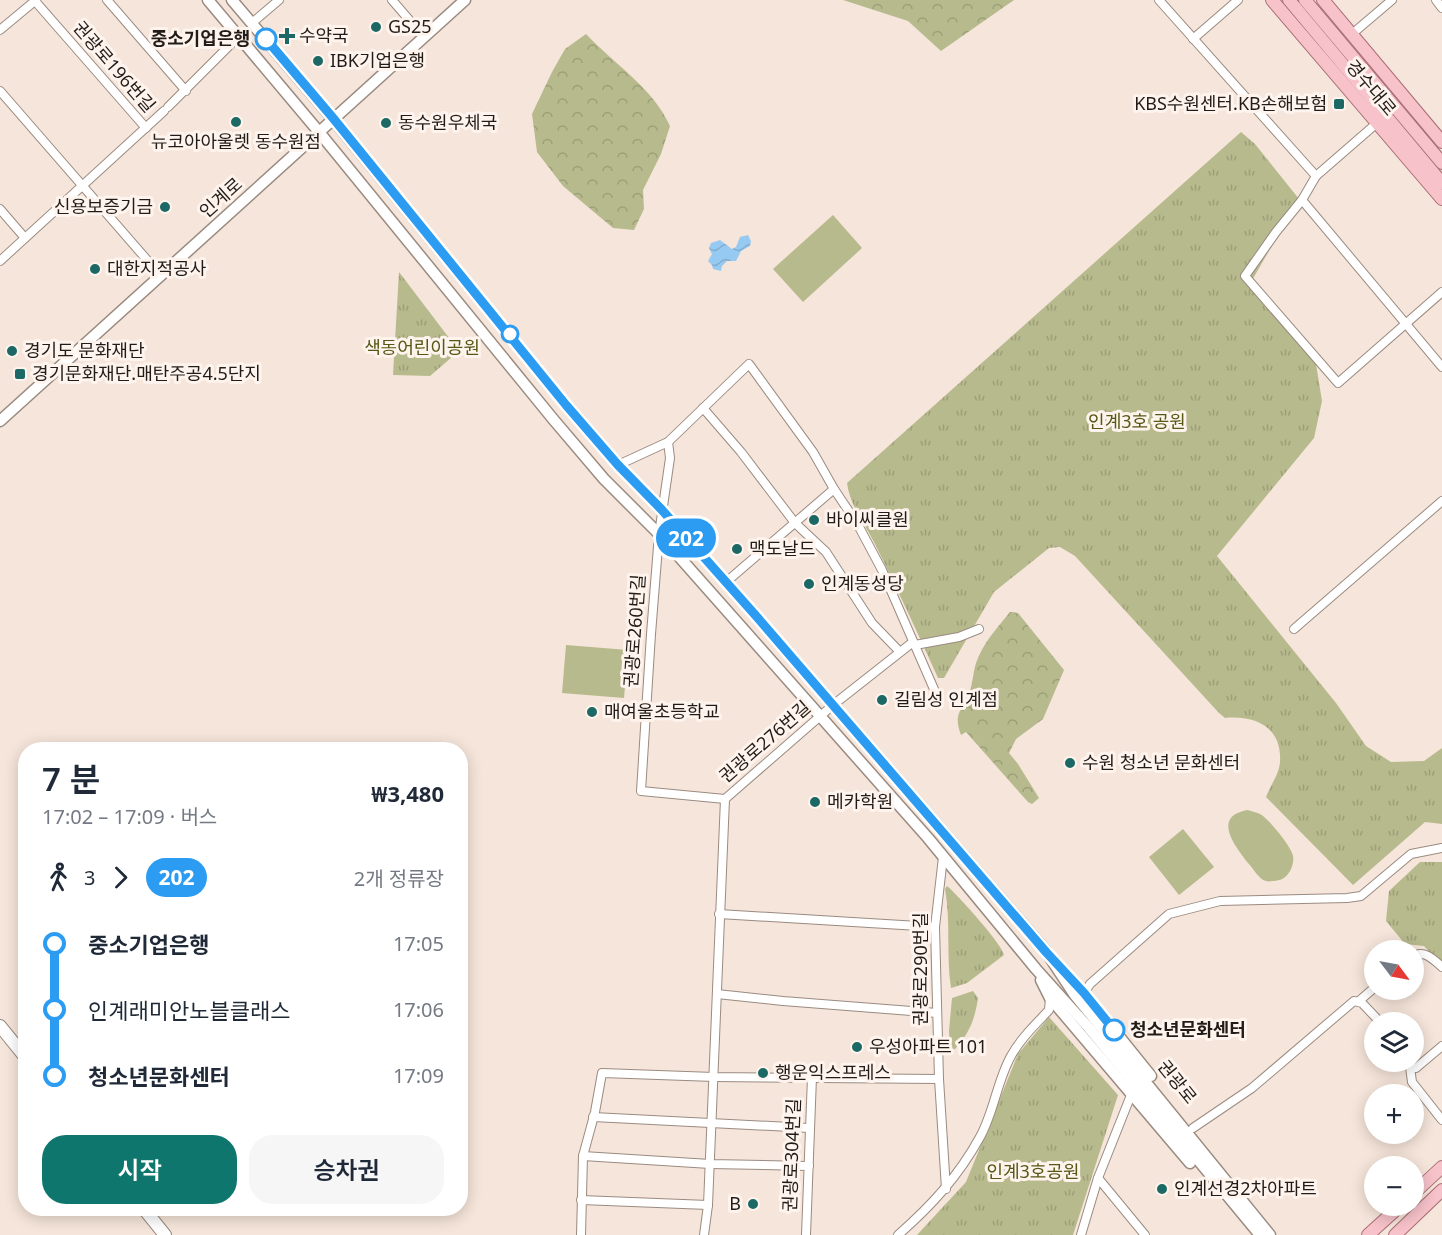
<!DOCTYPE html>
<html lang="ko">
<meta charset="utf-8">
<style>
body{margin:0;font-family:"Noto Sans","Noto Sans KR",sans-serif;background:#f6f6f7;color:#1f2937;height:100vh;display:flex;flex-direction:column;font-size:22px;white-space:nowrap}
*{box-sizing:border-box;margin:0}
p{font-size:20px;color:#747a83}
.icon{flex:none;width:33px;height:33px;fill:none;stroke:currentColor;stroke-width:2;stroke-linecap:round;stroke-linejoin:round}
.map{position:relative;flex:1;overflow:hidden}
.details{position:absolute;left:18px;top:742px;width:450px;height:474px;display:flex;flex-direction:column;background:#fff;border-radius:24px;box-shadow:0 3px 15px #0003}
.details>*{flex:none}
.badge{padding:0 12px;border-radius:20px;font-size:21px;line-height:39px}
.needle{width:39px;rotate:122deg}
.buttons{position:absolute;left:1364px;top:940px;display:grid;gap:12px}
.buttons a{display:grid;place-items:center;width:60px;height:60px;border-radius:50%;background:#fff;box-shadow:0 3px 15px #0003;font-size:30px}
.map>.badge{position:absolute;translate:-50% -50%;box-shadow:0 0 0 3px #fff}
.legs{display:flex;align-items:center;gap:9px;height:66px;padding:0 24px;font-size:20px}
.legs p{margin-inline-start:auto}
.overview{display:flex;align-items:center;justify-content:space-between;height:102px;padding:0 24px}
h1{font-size:33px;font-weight:600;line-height:45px}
.primary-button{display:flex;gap:12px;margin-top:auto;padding:12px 24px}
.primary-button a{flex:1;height:69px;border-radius:24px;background:#0f766e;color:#fff;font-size:24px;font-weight:600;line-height:69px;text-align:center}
.primary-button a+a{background:#f6f6f7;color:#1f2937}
ul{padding:0 24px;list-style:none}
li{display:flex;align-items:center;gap:21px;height:66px;font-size:22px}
li i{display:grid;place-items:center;width:9px;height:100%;margin:0 8px;background:currentColor}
li i::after{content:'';width:15px;height:15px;margin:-8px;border:4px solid;border-radius:50%;background:#fff}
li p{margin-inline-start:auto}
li:first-child i{background:linear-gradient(#0000 50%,currentColor 0)}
li:last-child i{background:linear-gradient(currentColor 50%,#0000 0)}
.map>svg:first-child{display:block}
.green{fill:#b7ba8d}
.forest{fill:url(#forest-crowns)}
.park{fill:url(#park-tufts)}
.water{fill:url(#water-waves)}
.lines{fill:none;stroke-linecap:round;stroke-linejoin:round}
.minor-casing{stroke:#9a8b80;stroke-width:10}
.tertiary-casing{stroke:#9a8b80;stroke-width:13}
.secondary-casing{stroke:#9a8b80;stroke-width:14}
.primary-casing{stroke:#a96e75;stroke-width:14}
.minor{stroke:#fff;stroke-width:8}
.tertiary{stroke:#fff;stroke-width:10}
.secondary{stroke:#fff;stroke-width:12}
.primary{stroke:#f7c2ca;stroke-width:12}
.line-1-casing{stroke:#fff;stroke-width:14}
.line-1{stroke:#2c9cf2;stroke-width:9}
.poi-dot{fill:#1b6864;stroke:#fef4ed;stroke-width:2}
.stop-1-dot{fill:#fff;stroke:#2c9cf2;stroke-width:3}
.labels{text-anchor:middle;stroke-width:6;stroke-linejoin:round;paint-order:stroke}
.poi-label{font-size:18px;fill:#221c18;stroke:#fef4ed;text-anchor:start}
.stop-label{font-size:18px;font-weight:bold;fill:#221c18;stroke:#fef4ed;text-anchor:end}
.street-label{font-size:18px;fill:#221c18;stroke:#fef4ed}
.park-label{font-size:18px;fill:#565816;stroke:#fef4ed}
</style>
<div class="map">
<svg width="1442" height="1235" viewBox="0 0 1442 1235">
<defs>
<pattern id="forest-crowns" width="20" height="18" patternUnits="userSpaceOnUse" patternTransform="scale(1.5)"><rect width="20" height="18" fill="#b7ba8d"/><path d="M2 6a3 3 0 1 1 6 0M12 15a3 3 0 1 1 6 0" fill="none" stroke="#9d9f79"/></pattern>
<pattern id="park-tufts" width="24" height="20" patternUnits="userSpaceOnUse" patternTransform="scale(1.5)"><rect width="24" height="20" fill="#b7ba8d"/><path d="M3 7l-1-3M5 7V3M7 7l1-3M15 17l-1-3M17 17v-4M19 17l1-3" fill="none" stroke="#9d9f79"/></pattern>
<pattern id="water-waves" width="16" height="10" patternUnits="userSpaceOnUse" patternTransform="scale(1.5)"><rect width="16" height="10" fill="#97caf2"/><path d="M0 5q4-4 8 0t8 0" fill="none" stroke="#82adcf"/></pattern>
</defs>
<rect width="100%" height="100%" fill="#f6e5da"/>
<g class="green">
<polygon points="833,215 862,248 803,302 773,269"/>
<polygon points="566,645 628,650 624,698 562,693"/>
<path d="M1247,810c4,1 9,2 13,4 8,4 32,33 33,42 1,6 -1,13 -5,18 -4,5 -9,7 -16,7 -3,1 -6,0 -9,-1 -6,-4 -10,-12 -15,-17 -12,-16 -37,-46 -1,-53z"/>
<polygon points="1183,829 1214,867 1179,895 1149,857"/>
</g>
<g class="forest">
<polygon points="843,0 1014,0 941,51 908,21"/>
<path d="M586,34c28,30 67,54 84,92l-9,28 -18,36 1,19 -10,21 -21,-2 -50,-42 -26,-34 -5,-38 20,-42 13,-23z"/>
<path d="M1010,612l8,1 46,57 -21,49 -27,20 -7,14 9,11 21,34 -7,6 -4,-2 -62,-70 -5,3c-9,-24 3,-24 9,-44 3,-9 3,-19 6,-28 7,-20 21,-35 34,-51z"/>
</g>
<g class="park">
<path d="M1241,132l14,12 44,55 -48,83 63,70 8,49 -8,37 -97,118 119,147 30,43 25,16 33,-1 18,-13v76l-17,-2 -72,63 -87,-88c4,-11 14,-24 14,-36 2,-34 -25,-46 -55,-43l-6,-5 -144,-157 -15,-9 -11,1 -55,44 -50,86h-6c-20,-45 -41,-89 -63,-134 -10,-20 -25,-38 -28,-61z"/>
<polygon points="399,272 459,351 430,376 393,375"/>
<polygon points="1420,862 1442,862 1442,965 1424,946 1405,944 1386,921 1389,891"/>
<path d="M947,886c9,7 56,59 57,69l-37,28 -16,5c-5,-33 0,-66 -6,-99z"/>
<path d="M973,991l5,7c-3,21 -9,36 -23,51l-5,1 -1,-19 3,-33z"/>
<polygon points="1049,1017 1118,1095 1073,1235 917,1235 966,1182 1018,1054"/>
</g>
<polygon class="water" points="748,235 751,241 750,246 741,251 736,261 727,261 722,266 721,271 713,269 712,265 708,261 712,254 709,248 711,243 720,240 732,249 736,247 740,237"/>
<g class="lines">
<g class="minor-casing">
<g id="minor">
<polyline points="107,0 186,91"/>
<polyline points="392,0 424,37"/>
<polyline points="1159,0 1316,176 1377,123"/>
<polyline points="1436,0 1442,8"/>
<polyline points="35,1 146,128"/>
<polyline points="252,23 279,0"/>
<polyline points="0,30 36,0"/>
<polyline points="1352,34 1392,0"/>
<polyline points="1193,39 1238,0"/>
<polyline points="0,91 161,276"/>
<polyline points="168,107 239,36"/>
<polyline points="1316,176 1302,200 1442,367"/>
<polyline points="1302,200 1276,232 1245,276 1338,383 1442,292"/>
<polyline points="0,209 25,238"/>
<polyline points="0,261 164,111"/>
<polyline points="703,408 741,452 795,523 826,552 872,623 900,652"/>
<polyline points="668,442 670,458 659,534 651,634 641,791 725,799"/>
<polyline points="618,465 668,442 749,364 813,452 834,489 858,525 882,570 937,696"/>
<polyline points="725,583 834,489"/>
<polyline points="1294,629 1442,501"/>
<polyline points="915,645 959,637 979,629"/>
<polyline points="943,857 935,927 939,1079 946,1189"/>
<polyline points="719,914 935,927"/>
<path d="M1413,956c12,-6 20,3 29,11"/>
<polyline points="1084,993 1090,984 1169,914 1220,901 1347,898 1361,896 1411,854 1442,848"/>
<polyline points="717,994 783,1001 937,1013"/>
<polyline points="1359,1001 1374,988"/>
<polyline points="1407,1062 1410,1067 1416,1068 1442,1046"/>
<polyline points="1410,1067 1412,1082 1442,1120"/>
<polyline points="593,1117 809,1128"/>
<polyline points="1193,1128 1252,1088 1354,1001 1362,1003 1381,1023"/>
<polyline points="583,1156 710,1164 809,1166"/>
<polyline points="1098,1178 1145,1235"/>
<polyline points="581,1200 708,1205"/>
<polyline points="581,1235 583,1156 595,1112 602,1073 714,1077 939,1079"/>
<polyline points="704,1235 708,1205 725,799 833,705 913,642"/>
<polyline points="806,1235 812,1077"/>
<path d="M898,1235c33,-29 60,-58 82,-98 14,-25 17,-56 31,-81 10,-18 24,-31 38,-46l1,-12"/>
<polyline points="1081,1235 1098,1178 1131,1095"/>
</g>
</g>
<g class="tertiary-casing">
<g id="tertiary">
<polyline points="208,0 319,132 553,419 604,479 659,534 928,838 1036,969 1089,1028 1260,1235"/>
<polyline points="232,0 333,119 566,405 618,465 662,510 757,617 1045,950 1074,994 1270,1235"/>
<polyline points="0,421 465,0"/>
<polyline points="1067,975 1084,993 1151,1076"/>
<polyline points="1041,980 1050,998 1190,1163"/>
</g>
</g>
<g class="secondary-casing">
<g id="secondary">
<polyline points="0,1026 26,1058"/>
<polyline points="144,1209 165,1235"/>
</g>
</g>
<g class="primary-casing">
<g id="primary">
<polyline points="1272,0 1442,199"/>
<polyline points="1289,0 1442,183"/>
<polyline points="1305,0 1442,163"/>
<polyline points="1323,0 1442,142"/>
<polyline points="1413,1194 1442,1167"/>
<polyline points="1368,1235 1400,1206"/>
<polyline points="1395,1235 1442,1190"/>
</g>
</g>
<use href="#minor" class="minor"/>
<use href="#tertiary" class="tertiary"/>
<use href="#secondary" class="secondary"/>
<use href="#primary" class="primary"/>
</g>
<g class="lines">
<g class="line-1-casing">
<polyline id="line-1" points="266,39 333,118 566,405 618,465 662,510 757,617 1046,952 1084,993 1114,1030"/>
</g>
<use href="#line-1" class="line-1"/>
</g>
<g class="poi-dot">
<circle cx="376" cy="27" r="6"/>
<path d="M284 27h6v6h6v6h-6v6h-6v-6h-6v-6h6z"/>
<circle cx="318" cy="61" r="6"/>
<rect x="1333" y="98" width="12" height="12" rx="3"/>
<circle cx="236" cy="122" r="6"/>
<circle cx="386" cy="123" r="6"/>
<circle cx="165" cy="207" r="6"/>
<circle cx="95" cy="269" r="6"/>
<circle cx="12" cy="351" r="6"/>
<rect x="14" y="368" width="12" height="12" rx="3"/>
<circle cx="814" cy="520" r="6"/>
<circle cx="737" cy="549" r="6"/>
<circle cx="809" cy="584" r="6"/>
<circle cx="882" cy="700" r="6"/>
<circle cx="592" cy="712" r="6"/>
<circle cx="1070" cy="763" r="6"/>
<circle cx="815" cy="802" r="6"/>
<circle cx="857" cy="1047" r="6"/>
<circle cx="763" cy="1073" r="6"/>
<circle cx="1162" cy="1189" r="6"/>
<circle cx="753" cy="1204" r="6"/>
</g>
<g class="stop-1-dot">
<circle cx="266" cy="39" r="10"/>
<circle cx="510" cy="334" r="8"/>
<circle cx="1114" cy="1030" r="10"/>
</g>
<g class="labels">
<g class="poi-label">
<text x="388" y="33">GS25</text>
<text x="299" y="42">수약국</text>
<text x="330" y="67">IBK기업은행</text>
<text x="1327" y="110" text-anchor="end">KBS수원센터.KB손해보험</text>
<text x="398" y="129">동수원우체국</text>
<text x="236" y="148" text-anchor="middle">뉴코아아울렛 동수원점</text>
<text x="153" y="213" text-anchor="end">신용보증기금</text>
<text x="107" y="275">대한지적공사</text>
<text x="24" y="357">경기도 문화재단</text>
<text x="32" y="380">경기문화재단.매탄주공4.5단지</text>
<text x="826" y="526">바이씨클원</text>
<text x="749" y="555">맥도날드</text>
<text x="821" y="590">인계동성당</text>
<text x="894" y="706">길림성 인계점</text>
<text x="604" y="718">매여울초등학교</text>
<text x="1082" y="769">수원 청소년 문화센터</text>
<text x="827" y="808">메카학원</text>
<text x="869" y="1053">우성아파트 101</text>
<text x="775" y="1079">행운익스프레스</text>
<text x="1174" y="1195">인계선경2차아파트</text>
<text x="741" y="1210" text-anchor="end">B</text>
</g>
<g class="stop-label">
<text x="250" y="45">중소기업은행</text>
<text x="1130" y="1036" text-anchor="start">청소년문화센터</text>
</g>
<g class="street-label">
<text transform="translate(114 67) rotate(49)" y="6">권광로196번길</text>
<text transform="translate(1371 88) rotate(50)" y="6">경수대로</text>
<text transform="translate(221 198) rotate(-42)" y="6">인계로</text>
<text transform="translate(635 631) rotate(-86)" y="6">권광로260번길</text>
<text transform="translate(765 742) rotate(-41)" y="6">권광로276번길</text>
<text transform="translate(921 969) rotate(-90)" y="6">권광로290번길</text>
<text transform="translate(1177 1082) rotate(51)" y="6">권광로</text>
<text transform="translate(792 1155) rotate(-88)" y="6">권광로304번길</text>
</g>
<g class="park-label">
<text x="422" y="354">색동어린이공원</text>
<text x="1137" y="428">인계3호 공원</text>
<text x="1033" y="1178">인계3호공원</text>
</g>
</g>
</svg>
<div class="buttons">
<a><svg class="needle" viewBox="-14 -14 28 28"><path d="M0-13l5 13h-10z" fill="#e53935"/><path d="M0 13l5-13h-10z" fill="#747a83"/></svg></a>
<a><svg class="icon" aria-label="layers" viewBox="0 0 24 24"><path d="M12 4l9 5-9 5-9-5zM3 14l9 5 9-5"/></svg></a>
<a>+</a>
<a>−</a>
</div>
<b class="badge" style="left:686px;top:538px;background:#2c9cf2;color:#fff">202</b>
<section class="details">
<div class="overview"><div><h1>7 분</h1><p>17:02 – 17:09 · 버스</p></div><b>₩3,480</b></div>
<div class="legs"><svg class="icon" aria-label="walk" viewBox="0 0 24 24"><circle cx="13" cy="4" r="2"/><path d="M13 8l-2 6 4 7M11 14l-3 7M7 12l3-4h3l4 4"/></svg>3<svg class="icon" aria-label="forward" viewBox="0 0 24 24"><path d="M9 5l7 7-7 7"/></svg><b class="badge" style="background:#2c9cf2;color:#fff">202</b><p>2개 정류장</p></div>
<ul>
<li><i style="color:#2c9cf2"></i><b>중소기업은행</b><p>17:05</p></li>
<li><i style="color:#2c9cf2"></i><span>인계래미안노블클래스</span><p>17:06</p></li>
<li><i style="color:#2c9cf2"></i><b>청소년문화센터</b><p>17:09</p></li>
</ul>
<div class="primary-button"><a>시작</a><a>승차권</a></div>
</section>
</div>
